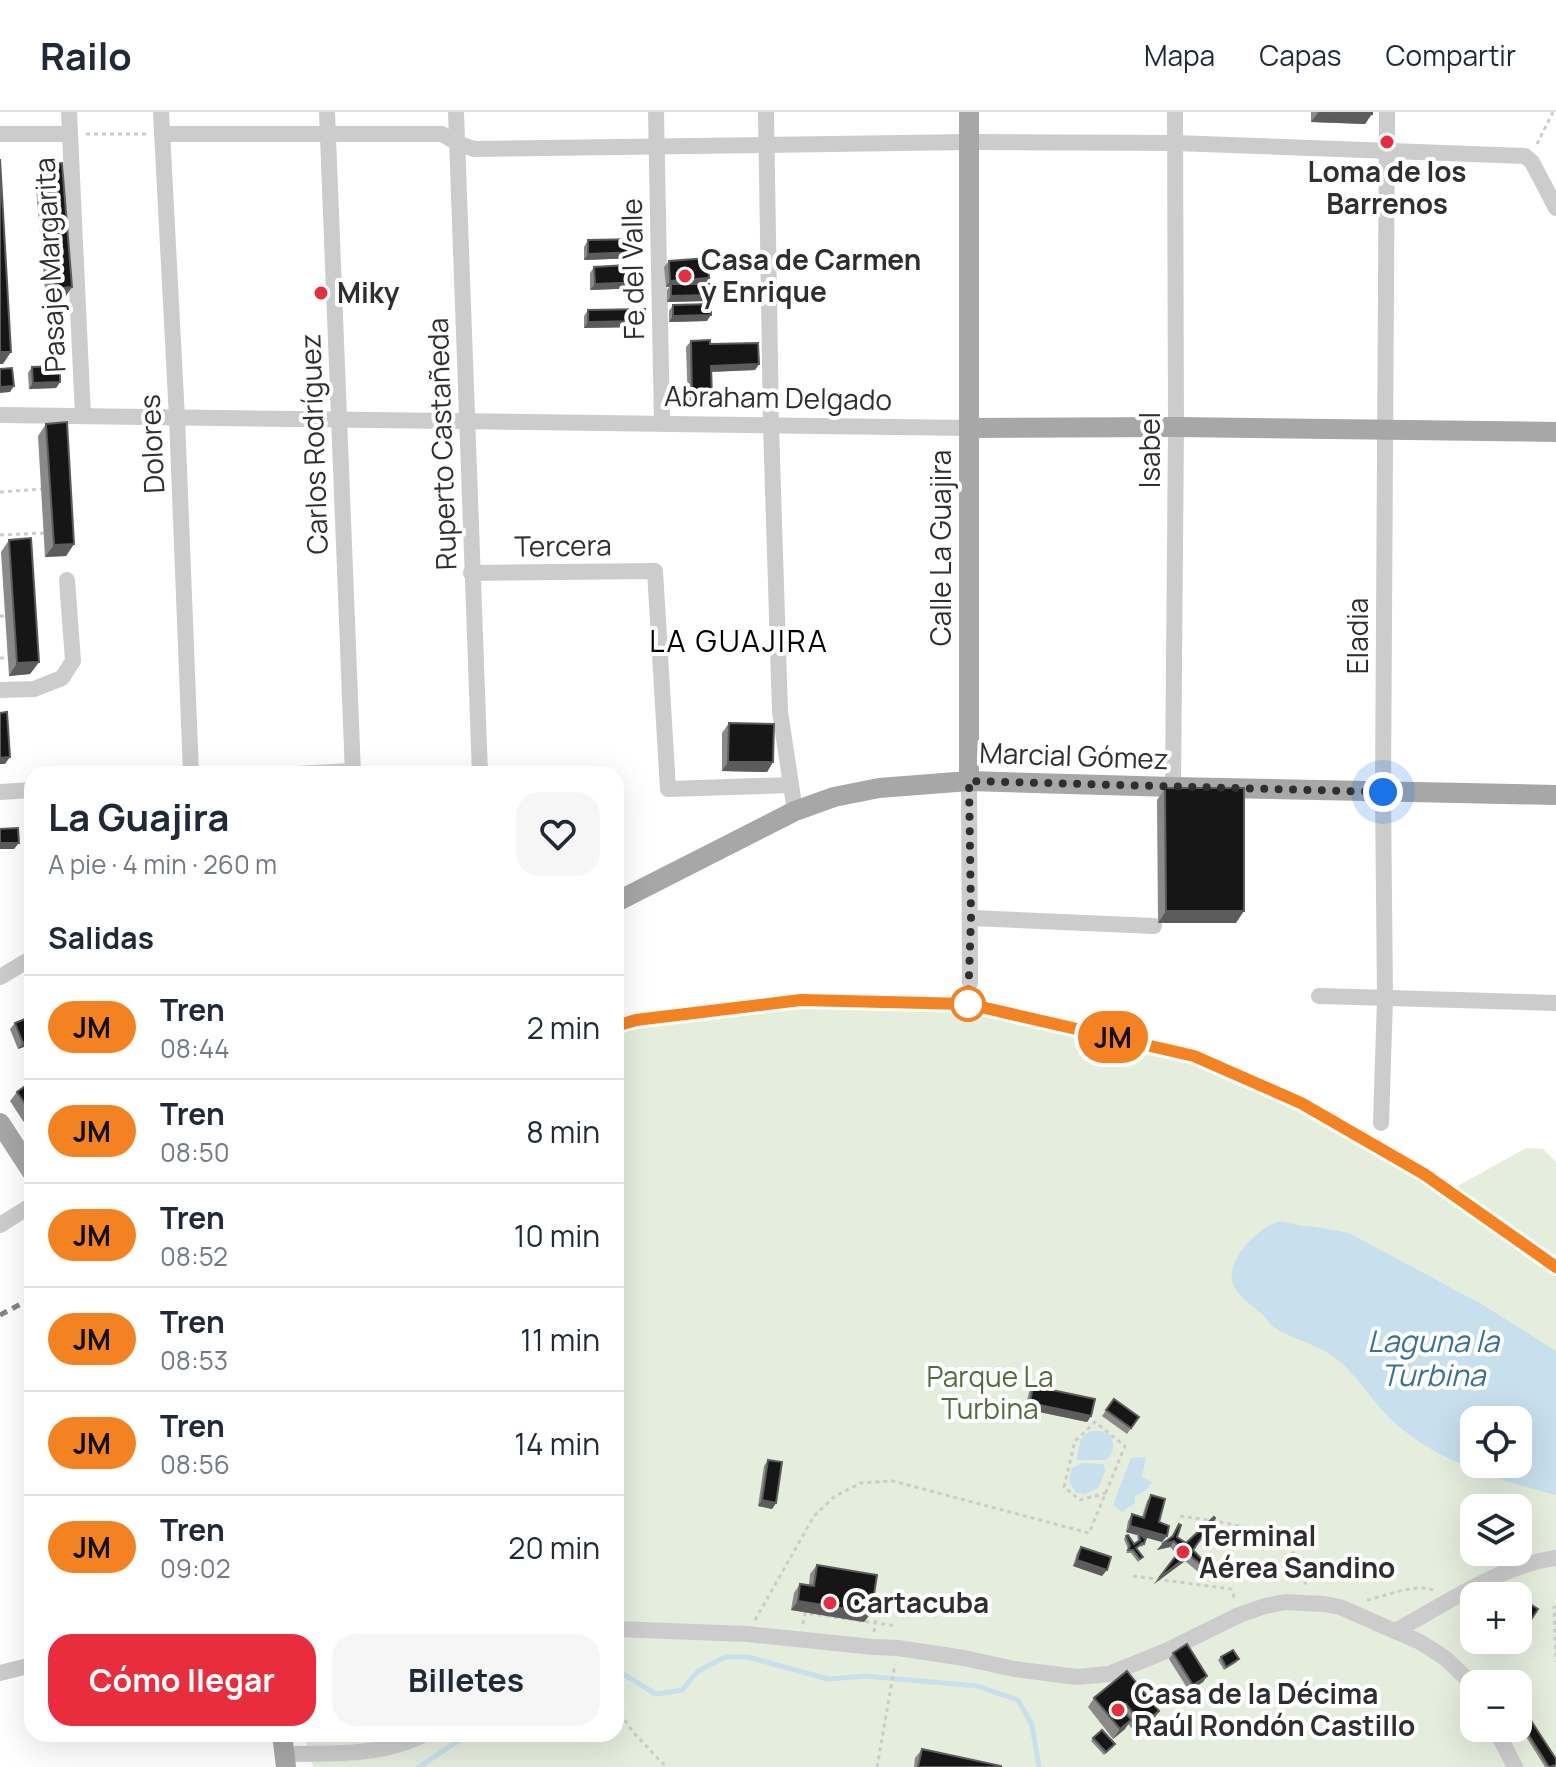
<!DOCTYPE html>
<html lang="es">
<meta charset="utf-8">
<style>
body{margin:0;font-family:Manrope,sans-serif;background:#f6f6f7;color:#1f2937;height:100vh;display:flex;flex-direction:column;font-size:30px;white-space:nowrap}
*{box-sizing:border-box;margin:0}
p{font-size:26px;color:#747a83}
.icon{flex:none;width:44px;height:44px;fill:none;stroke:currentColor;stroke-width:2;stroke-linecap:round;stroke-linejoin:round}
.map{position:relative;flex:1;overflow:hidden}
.sheet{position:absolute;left:24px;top:654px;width:600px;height:976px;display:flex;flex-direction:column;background:#fff;border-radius:24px;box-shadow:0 8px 32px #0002}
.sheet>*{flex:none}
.badge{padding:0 16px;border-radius:26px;font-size:28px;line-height:52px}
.buttons{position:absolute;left:1460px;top:1294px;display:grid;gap:16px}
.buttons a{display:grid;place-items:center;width:72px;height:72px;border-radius:16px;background:#fff;box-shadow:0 8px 32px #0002;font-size:40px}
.you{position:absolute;width:40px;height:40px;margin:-20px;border:6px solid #fff;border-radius:50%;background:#1a73e8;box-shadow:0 0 0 12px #1a73e833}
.map>.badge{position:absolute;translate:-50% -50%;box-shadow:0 0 0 4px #fff}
h2{padding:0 24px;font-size:30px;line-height:72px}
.round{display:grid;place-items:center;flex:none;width:84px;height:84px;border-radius:24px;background:#f6f6f7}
.head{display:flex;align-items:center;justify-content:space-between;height:136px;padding:0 24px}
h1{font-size:38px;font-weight:700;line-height:60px}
.primary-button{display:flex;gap:16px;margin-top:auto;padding:16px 24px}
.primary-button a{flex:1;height:92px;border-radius:24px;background:#ea2d3c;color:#fff;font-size:32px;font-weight:700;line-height:92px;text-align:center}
.primary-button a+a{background:#f6f6f7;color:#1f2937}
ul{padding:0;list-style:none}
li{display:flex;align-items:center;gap:24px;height:104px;padding:0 24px;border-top:2px solid #e0e1e3}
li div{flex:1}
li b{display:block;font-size:30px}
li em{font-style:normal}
li .badge{min-width:88px;font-weight:700;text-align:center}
header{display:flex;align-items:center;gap:48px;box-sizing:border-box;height:112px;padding:0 40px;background:#fff;border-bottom:2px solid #e0e1e3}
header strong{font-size:38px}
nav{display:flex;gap:44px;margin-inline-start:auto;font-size:28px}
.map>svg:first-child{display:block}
.green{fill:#e5eddd;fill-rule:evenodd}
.water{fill:#c8dfed;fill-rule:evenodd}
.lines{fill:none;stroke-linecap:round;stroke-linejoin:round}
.stream{stroke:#c8dfed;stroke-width:5}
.path{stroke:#ccc;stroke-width:3;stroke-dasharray:4 4;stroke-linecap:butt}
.minor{stroke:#ccc;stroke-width:16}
.major{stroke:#a7a7a7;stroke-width:20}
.rail{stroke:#848484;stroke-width:5;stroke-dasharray:8 6;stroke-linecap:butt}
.wall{fill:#8a8a8a}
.shaded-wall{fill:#5c5c5c}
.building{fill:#161616;stroke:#5c5c5c;stroke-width:2}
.line-casing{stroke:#fff;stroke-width:18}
.line{stroke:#f58220;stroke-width:12}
.walk{stroke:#2f2f2f;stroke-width:8;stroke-dasharray:0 14.4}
.poi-dot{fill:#ea2d3c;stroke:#fff;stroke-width:3}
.stop-dot{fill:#fff;stroke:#f58220;stroke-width:4}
.labels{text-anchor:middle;stroke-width:8;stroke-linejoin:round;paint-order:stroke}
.poi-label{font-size:28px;font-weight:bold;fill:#2f2f2f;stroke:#fff;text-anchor:start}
.street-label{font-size:28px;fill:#2f2f2f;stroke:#fff}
.park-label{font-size:28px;fill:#526c3b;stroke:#fff}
.neighbourhood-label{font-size:30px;letter-spacing:2px;fill:#000;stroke:#fff}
.water-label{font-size:30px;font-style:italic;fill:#3a7194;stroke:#fff}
</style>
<header>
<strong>Railo</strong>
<nav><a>Mapa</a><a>Capas</a><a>Compartir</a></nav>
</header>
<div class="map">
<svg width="1556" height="1655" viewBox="0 0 1556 1655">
<rect width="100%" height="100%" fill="#fff"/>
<path class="green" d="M806,891l164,6 153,33 87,22 99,45 79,45 59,38 79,-44 17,1 13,13v605h-1243l-9,-33h312v-706l30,-7zM1474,1308h44v44h-44zM1474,1396h44v44h-44zM1474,1484h44v44h-44zM1474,1572h44v44h-44z"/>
<g class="water">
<path d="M1279,1109l24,5 13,1 33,6 134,72 73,46v144c-53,-13 -119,-34 -160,-71 -23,-20 -37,-48 -62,-67 -17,-13 -41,-17 -60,-30 -5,-3 -8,-9 -12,-13 -21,-18 -41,-29 -24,-58 9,-15 25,-29 41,-35zM1518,1308v44h-44v-44z"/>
<path d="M1090,1319h12l9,4c3,11 4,17 -5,25h-30l5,-21z"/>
<polygon points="1146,1345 1142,1365 1152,1370 1145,1379 1135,1384 1135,1391 1122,1400 1113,1393 1131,1346"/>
<polygon points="1083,1351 1104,1352 1105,1360 1098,1376 1085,1382 1076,1381 1069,1369 1072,1356"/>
</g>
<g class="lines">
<g class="stream">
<polyline points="616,1563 623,1562 656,1582 682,1578 698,1559 725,1545 748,1545 828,1567 865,1564 977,1574 1018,1588 1032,1613 1039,1655"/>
<polyline points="419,1655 469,1622"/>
</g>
<g class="path">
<polyline points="86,22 146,22"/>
<polyline points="1537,32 1553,0"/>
<polyline points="0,380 41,377"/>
<polyline points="0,423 44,421"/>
<polyline points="0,504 5,504"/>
<polyline points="0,546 8,546"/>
<path d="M1180,1404c40,6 130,13 125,72"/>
<polyline points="1133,1464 1231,1477 1235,1488"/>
<path d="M1367,1488c18,-4 50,-17 66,-10"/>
<polyline points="1556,1496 1554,1495 1556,1550"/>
<polyline points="755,1508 814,1404 835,1384 861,1371 893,1369 1089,1421 1125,1334 1095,1310 1075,1329 1064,1375 1080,1388 1106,1381"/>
<polyline points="803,1512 805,1501 897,1514"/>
<polyline points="874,1520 877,1500"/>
<polyline points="616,1595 633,1620 666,1655"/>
<polyline points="877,1655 895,1552"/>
</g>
<g class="minor">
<polyline points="69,0 83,304"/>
<polyline points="161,0 177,306 191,662"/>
<polyline points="327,0 353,662"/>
<path d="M456,0c10,221 14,441 24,662"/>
<polyline points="656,0 662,312"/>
<polyline points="766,0 771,314 780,600 795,699"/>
<polyline points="0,22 70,22"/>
<polyline points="162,22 442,22 457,31 474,37 969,30 1175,31 1525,44 1532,50 1556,96"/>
<polyline points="0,303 969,316"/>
<polyline points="471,461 655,459 668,677 791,673"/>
<polyline points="0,578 34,577 62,566 73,549 67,468"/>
<polyline points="296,662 352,659"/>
<polyline points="969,669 970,871"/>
<polyline points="1173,675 1176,315 1175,0"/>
<polyline points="0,680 32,678"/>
<polyline points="971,806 1154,814"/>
<polyline points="0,865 32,846"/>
<polyline points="1319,884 1556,891"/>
<polyline points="1381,1011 1385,887 1383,680 1387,0"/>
<polyline points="0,1113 32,1093"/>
<polyline points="616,1517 747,1522 873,1535 898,1536 964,1546 1014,1557 1077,1565 1109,1562 1166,1539 1239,1503 1265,1494 1285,1490 1324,1492 1340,1495 1420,1530 1445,1546 1466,1566 1474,1578"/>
<path d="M1395,1519c51,-27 103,-65 161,-73"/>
<polyline points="0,1561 32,1553"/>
<polyline points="1495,1616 1515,1655"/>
<path d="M285,1642c47,-1 97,3 140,-20"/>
</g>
<g class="major">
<polyline points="969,316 1176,315 1556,320"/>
<polyline points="969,669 969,0"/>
<polyline points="616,790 795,699 834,685 879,676 969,669 1173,675 1556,683"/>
<polyline points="0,1011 32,1060"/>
<polyline points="282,1622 286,1655"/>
</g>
<g class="rail">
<polyline points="616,914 636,908 801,888 968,892 1194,944 1301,991 1424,1062 1556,1155"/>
<polyline points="0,1203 32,1186"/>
</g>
</g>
<g class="wall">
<polygon points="1311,0 1372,0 1365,12 1311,10"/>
<polygon points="44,53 64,187 46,189 35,65"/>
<polygon points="588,128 642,140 638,146 584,148 584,135"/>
<polygon points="669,149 705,172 710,183 706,189 667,190 667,178 669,175 666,175 664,155"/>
<polygon points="594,155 645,170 641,176 590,178 590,161"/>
<polygon points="673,193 707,209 669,210 669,199"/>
<polygon points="588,198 641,215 584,216 584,204"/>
<polygon points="691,229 710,232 759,252 755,258 711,260 707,290 688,291 686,235"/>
<polygon points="32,255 60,270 56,276 29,277 28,261"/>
<polygon points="46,312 74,432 66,444 45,445 38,324"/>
<polygon points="9,428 39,550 30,562 9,564 1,440"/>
<polygon points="729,611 773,650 767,660 722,659 722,621"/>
<polygon points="1165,676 1236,811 1158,811 1157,688"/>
<polygon points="15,911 32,932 18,937 10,917"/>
<polygon points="32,969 32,1007 25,1012 10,989 17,980"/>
<polygon points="1033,1274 1091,1304 1087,1310 1025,1297 1029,1280"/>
<polygon points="1114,1287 1139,1305 1127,1322 1102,1304"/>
<polygon points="768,1348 776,1391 772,1397 758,1394 764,1354"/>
<polygon points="1151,1383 1159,1410 1167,1424 1162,1430 1142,1424 1144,1432 1142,1435 1140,1434 1137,1436 1140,1448 1138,1450 1131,1441 1126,1441 1128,1437 1124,1427 1126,1424 1134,1432 1138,1429 1137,1423 1126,1420 1128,1409 1132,1402 1142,1405 1147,1389"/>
<polygon points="1179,1412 1177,1425 1193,1438 1210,1456 1206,1462 1197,1459 1185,1449 1154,1472 1177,1442 1170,1435 1157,1438 1171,1425"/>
<polygon points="1081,1435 1102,1464 1073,1454 1077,1441"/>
<polygon points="817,1453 871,1501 864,1510 791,1498 794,1481 800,1472 809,1473 810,1462"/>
<polygon points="1518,1484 1523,1520 1519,1526 1518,1526"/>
<polygon points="1173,1541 1207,1564 1203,1570 1189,1579 1169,1547"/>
<polygon points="1221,1545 1237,1550 1224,1558 1218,1548"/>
<polygon points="1094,1586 1159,1599 1153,1608 1136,1621 1128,1612 1125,1617 1113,1627 1088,1595"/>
<polygon points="1520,1609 1556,1655 1545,1655 1518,1612"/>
<polygon points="1093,1626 1113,1635 1104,1643 1091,1629"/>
<polygon points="922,1637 1001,1655 914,1655 915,1646"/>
</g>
<g class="shaded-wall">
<polygon points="1318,1 1372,2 1365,12 1311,10"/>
<polygon points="642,140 638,146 584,148 588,142"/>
<polygon points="709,166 705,172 671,172 669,175 666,175 670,169"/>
<polygon points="645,170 641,176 590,178 595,172"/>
<polygon points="72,175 64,187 46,189 54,177"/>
<polygon points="710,183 706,189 667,190 671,184"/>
<polygon points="711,203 707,209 669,210 673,204"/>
<polygon points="645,209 641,215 584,216 588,210"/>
<polygon points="0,240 11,240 3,252 0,252"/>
<polygon points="759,252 755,258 706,260 711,254"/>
<polygon points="60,270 56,276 29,277 33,271"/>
<polygon points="14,274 10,280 0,281 0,275"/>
<polygon points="712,284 707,290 688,291 692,285"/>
<polygon points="74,432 66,444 45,445 54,433"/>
<polygon points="39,550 30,562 9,564 17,551"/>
<polygon points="10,645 5,652 0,652 0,646"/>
<polygon points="728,650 773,650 767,660 722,659"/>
<polygon points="0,731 19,731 14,737 0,737"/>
<polygon points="1166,799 1244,799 1236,811 1158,811"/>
<polygon points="32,927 32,932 18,937 23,931"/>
<polygon points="1030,1291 1091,1304 1087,1310 1025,1297"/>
<polygon points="762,1388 776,1391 772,1397 758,1394"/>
<polygon points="1130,1414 1167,1424 1162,1430 1140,1424 1139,1420 1137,1423 1126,1420"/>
<polygon points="1174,1429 1170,1435 1157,1438 1162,1432"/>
<polygon points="1189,1443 1185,1449 1154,1472 1159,1466"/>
<polygon points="1077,1448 1107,1458 1102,1464 1073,1454"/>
<polygon points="1202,1453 1210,1456 1206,1462 1197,1459"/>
<polygon points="798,1489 871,1501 864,1510 791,1498"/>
<polygon points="1207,1564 1203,1570 1189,1579 1193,1573"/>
<polygon points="1159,1599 1153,1608 1136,1621 1142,1612"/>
<polygon points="1131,1608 1125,1617 1113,1627 1120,1617"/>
</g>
<g class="building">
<polygon points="1318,0 1372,0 1372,2"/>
<polygon points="0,47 11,240 0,240"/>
<polygon points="62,51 72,175 54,177 44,53"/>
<polygon points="642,127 642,140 588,142 588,128"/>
<polygon points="708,146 709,166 670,169 669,149"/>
<polygon points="644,152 645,170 595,172 594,155"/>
<polygon points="671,172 710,172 710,183 671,184"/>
<polygon points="711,192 711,203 673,204 673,193"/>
<polygon points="645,197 645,209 588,210 588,198"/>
<polygon points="710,228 710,232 758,231 759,252 711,254 712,284 692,285 691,229"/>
<polygon points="60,254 60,270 33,271 32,255"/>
<polygon points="12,256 14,274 0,275 0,257"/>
<polygon points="67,310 74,432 54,433 46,312"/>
<polygon points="31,426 39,550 17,551 9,428"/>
<polygon points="7,600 10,645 0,646 0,601"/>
<polygon points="729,611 774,612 773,650 728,650"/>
<polygon points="1165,676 1244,676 1244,799 1166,799"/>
<polygon points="18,716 19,731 0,731 0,717"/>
<polygon points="32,904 32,927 23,931 15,911"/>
<polygon points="32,969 32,1002 17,980"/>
<polygon points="1033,1274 1095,1287 1091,1304 1030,1291"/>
<polygon points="1114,1287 1139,1305 1131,1316 1106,1298"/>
<polygon points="768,1348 782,1350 776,1391 762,1388"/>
<polygon points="1151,1383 1165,1387 1159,1410 1169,1414 1167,1424 1130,1414 1132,1402 1144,1406"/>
<polygon points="1214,1405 1215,1406 1193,1438 1210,1456 1202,1453 1189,1443 1159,1466 1181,1437 1174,1429 1162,1432 1173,1424 1179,1412 1181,1413 1177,1425 1186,1431"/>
<polygon points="1139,1420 1144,1426 1146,1426 1144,1432 1142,1431 1136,1436 1143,1445 1140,1447 1133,1438 1128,1438 1130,1434 1126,1424 1128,1423 1134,1432 1140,1428"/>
<polygon points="1081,1435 1111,1445 1107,1458 1077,1448"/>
<polygon points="817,1453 877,1463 871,1501 798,1489 800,1472 814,1474"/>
<polygon points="1514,1482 1538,1497 1523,1520 1518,1517 1518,1484 1513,1484"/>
<polygon points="1187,1532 1207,1564 1193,1573 1173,1541"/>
<polygon points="1233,1538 1239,1547 1226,1555 1221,1545"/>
<polygon points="1127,1559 1159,1599 1142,1612 1126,1592 1122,1596 1131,1608 1120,1617 1094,1586"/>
<polygon points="1528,1604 1556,1647 1556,1653 1549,1655 1520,1609"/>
<polygon points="1102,1618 1115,1632 1106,1640 1093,1626"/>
<polygon points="922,1637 1001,1654 1001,1655 918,1655"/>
</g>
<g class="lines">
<g class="line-casing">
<polyline id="line" points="616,914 636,908 801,888 968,892 1194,944 1301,991 1424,1062 1556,1155"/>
</g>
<use href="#line" class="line"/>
<polyline class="walk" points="968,892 971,806 969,669 1383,680"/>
</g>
<g class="poi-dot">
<circle cx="1387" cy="30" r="8"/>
<circle cx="685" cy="164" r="8"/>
<circle cx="321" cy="181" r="8"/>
<circle cx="1183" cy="1440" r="8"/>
<circle cx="830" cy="1491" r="8"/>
<circle cx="1118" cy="1598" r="8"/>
</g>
<circle class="stop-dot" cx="968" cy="892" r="16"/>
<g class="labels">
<g class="poi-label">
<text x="1387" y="70" text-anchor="middle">Loma de los<tspan x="1387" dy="32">Barrenos</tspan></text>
<text x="701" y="158">Casa de Carmen<tspan x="701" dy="32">y Enrique</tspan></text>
<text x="337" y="191">Miky</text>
<text x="1199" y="1434">Terminal<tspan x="1199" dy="32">Aérea Sandino</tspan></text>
<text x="846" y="1501">Cartacuba</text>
<text x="1134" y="1592">Casa de la Décima<tspan x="1134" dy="32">Raúl Rondón Castillo</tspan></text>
</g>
<g class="street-label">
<text transform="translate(50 153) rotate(-93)" y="10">Pasaje Margarita</text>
<text transform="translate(633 157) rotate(-91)" y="10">Fe del Valle</text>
<text transform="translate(778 286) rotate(1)" y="10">Abraham Delgado</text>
<text transform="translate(152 332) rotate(-93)" y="10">Dolores</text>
<text transform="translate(314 332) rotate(-92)" y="10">Carlos Rodríguez</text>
<text transform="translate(442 332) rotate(-92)" y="10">Ruperto Castañeda</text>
<text transform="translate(1150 338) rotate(-90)" y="10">Isabel</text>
<text transform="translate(563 434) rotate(-1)" y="10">Tercera</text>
<text transform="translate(941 436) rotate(-90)" y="10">Calle La Guajira</text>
<text transform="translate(1358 524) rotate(-90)" y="10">Eladia</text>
<text transform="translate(1074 644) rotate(2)" y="10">Marcial Gómez</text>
</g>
<g class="park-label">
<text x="990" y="1275">Parque La<tspan x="990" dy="32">Turbina</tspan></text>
</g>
<g class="neighbourhood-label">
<text x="739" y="540">LA GUAJIRA</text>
</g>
<g class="water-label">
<text x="1433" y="1240">Laguna la<tspan x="1433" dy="34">Turbina</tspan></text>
</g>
</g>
</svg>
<div class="buttons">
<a><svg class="icon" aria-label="locate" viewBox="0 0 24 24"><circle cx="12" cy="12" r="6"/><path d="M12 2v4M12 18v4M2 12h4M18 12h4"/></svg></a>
<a><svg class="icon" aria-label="layers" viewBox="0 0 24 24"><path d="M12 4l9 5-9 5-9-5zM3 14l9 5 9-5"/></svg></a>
<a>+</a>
<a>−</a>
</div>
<div class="you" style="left:1383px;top:680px"></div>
<b class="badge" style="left:1113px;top:925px;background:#f58220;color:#111">JM</b>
<section class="sheet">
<div class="head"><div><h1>La Guajira</h1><p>A pie · 4 min · 260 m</p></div><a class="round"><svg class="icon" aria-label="heart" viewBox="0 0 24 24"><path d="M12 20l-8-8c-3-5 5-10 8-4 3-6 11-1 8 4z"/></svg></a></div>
<h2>Salidas</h2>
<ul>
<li><span class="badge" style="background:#f58220;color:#111">JM</span><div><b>Tren</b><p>08:44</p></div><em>2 min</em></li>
<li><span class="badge" style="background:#f58220;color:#111">JM</span><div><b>Tren</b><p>08:50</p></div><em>8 min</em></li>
<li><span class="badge" style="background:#f58220;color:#111">JM</span><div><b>Tren</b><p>08:52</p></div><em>10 min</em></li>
<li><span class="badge" style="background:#f58220;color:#111">JM</span><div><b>Tren</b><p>08:53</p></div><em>11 min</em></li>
<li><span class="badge" style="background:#f58220;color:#111">JM</span><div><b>Tren</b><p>08:56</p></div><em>14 min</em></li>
<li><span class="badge" style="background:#f58220;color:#111">JM</span><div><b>Tren</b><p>09:02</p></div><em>20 min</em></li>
</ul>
<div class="primary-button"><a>Cómo llegar</a><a>Billetes</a></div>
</section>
</div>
